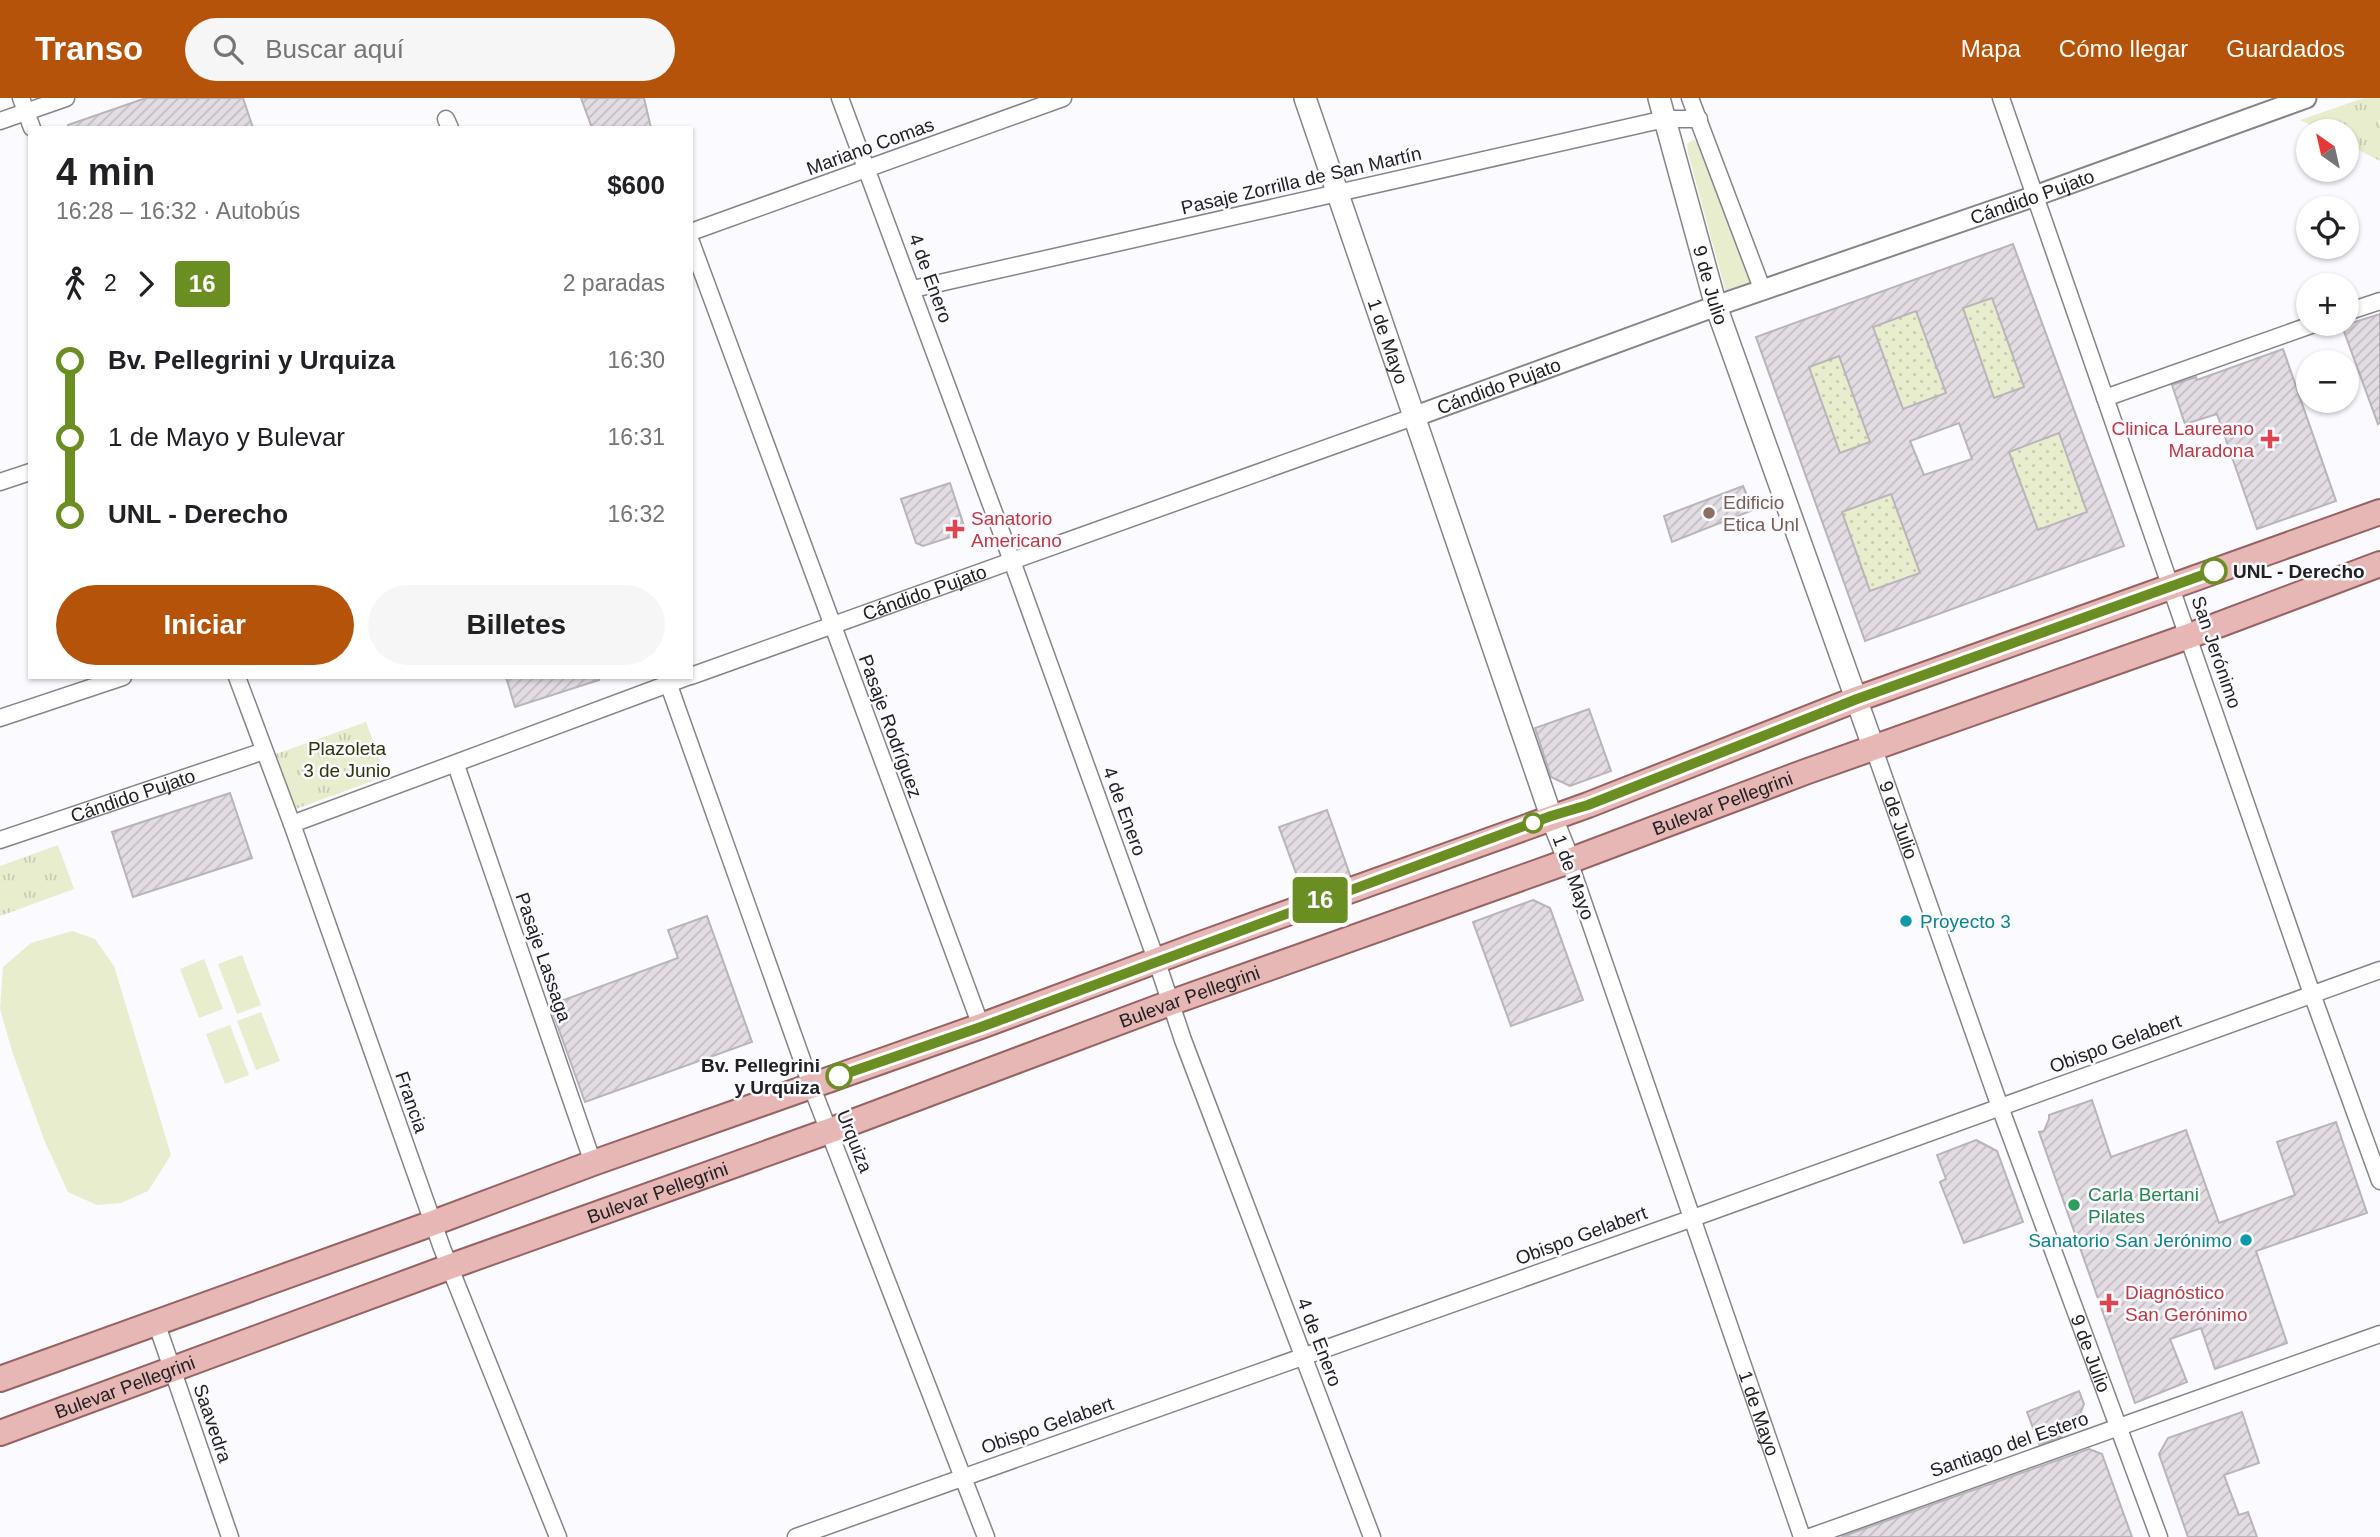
<!DOCTYPE html>
<html lang="es">
<meta charset="utf-8">
<style>
body{margin:0;font-family:Helvetica,sans-serif;background:#f6f6f6;color:#202124;height:100vh;display:flex;flex-direction:column;font-size:26px;white-space:nowrap}
*{box-sizing:border-box;margin:0}
p{font-size:23px;color:#757577}
.icon{flex:none;width:38px;height:38px;fill:none;stroke:currentColor;stroke-width:2;stroke-linecap:round;stroke-linejoin:round}
.map{position:relative;flex:1;overflow:hidden}
.drawer{position:absolute;left:28px;top:28px;width:665px;height:553px;display:flex;flex-direction:column;background:#fff;border-radius:0px;box-shadow:0 2px 5px #0004}
.drawer>*{flex:none}
.badge{padding:0 14px;border-radius:5px;font-size:24px;line-height:46px}
.needle{width:46px;rotate:326deg}
.tools{position:absolute;left:2296px;top:21px;display:grid;gap:14px}
.tools a{display:grid;place-items:center;width:63px;height:63px;border-radius:50%;background:#fff;box-shadow:0 2px 5px #0004;font-size:35px}
.map>.badge{position:absolute;translate:-50% -50%;box-shadow:0 0 0 4px #fff}
.legs{display:flex;align-items:center;gap:10px;height:77px;padding:0 28px;font-size:23px}
.legs p{margin-inline-start:auto}
.overview{display:flex;align-items:center;justify-content:space-between;height:119px;padding:0 28px}
h1{font-size:38px;font-weight:700;line-height:52px}
.primary-button{display:flex;gap:14px;margin-top:auto;padding:14px 28px}
.primary-button a{flex:1;height:80px;border-radius:42px;background:#b45309;color:#fff;font-size:28px;font-weight:700;line-height:80px;text-align:center}
.primary-button a+a{background:#f6f6f6;color:#202124}
ul{padding:0 28px;list-style:none}
li{display:flex;align-items:center;gap:24px;height:77px;font-size:26px}
li i{display:grid;place-items:center;width:10px;height:100%;margin:0 9px;background:currentColor}
li i::after{content:'';width:18px;height:18px;margin:-9px;border:5px solid;border-radius:50%;background:#fff}
li p{margin-inline-start:auto}
li:first-child i{background:linear-gradient(#0000 50%,currentColor 0)}
li:last-child i{background:linear-gradient(currentColor 50%,#0000 0)}
header{display:flex;align-items:center;gap:42px;box-sizing:border-box;height:98px;padding:0 35px;background:#b45309;color:#fff}
header strong{font-size:33px}
nav{display:flex;gap:38px;margin-inline-start:auto;font-size:24px}
.search{width:490px;height:63px;background:#f6f6f6;display:flex;align-items:center;gap:18px;box-sizing:border-box;padding:0 24px;border-radius:38px;color:#757577;font-size:26px}
.map>svg:first-child{display:block}
.grass{fill:#e8edcd}
.park{fill:url(#park-tufts)}
.garden{fill:url(#garden-dots)}
.building{fill:url(#building-hatch);stroke:#b9b4b9;stroke-width:2;fill-rule:evenodd}
.lines{fill:none;stroke-linecap:round;stroke-linejoin:round}
.minor-casing{stroke:#84848a;stroke-width:19}
.tertiary-casing{stroke:#84848a;stroke-width:23}
.secondary-casing{stroke:#84848a;stroke-width:24}
.primary-casing{stroke:#966361;stroke-width:28}
.minor{stroke:#fff;stroke-width:16}
.tertiary{stroke:#fff;stroke-width:19}
.secondary{stroke:#fff;stroke-width:21}
.primary{stroke:#e6b7b5;stroke-width:24}
.line-1-casing{stroke:#fff;stroke-width:16}
.line-1{stroke:#6b8e23;stroke-width:10}
.health-dot{fill:#e0444e;stroke:#fbfaff;stroke-width:2.5}
.education-dot{fill:#8d6e63;stroke:#fbfaff;stroke-width:2.5}
.stop-1-dot{fill:#fff;stroke:#6b8e23;stroke-width:3.5}
.culture-dot{fill:#0f9aa8;stroke:#fbfaff;stroke-width:2.5}
.leisure-dot{fill:#2e9e5b;stroke:#fbfaff;stroke-width:2.5}
.labels{text-anchor:middle;stroke-width:5;stroke-linejoin:round;paint-order:stroke}
.street-label{font-size:19px;fill:#212123;stroke:#fbfaff}
.health-label{font-size:19px;fill:#be3a42;stroke:#fbfaff;text-anchor:start}
.education-label{font-size:19px;fill:#785e54;stroke:#fbfaff;text-anchor:start}
.stop-label{font-size:19px;font-weight:bold;fill:#212123;stroke:#fbfaff;text-anchor:start}
.park-label{font-size:19px;fill:#323508;stroke:#fbfaff}
.culture-label{font-size:19px;fill:#0d838f;stroke:#fbfaff;text-anchor:start}
.leisure-label{font-size:19px;fill:#27864d;stroke:#fbfaff;text-anchor:start}
</style>
<header>
<strong>Transo</strong>
<div class="search"><svg class="icon" aria-label="search" viewBox="0 0 24 24"><circle cx="10" cy="10" r="6"/><path d="M15 15l6 6"/></svg>Buscar aquí</div>
<nav><a>Mapa</a><a>Cómo llegar</a><a>Guardados</a></nav>
</header>
<div class="map">
<svg width="2380" height="1439" viewBox="0 0 2380 1439">
<defs>
<pattern id="park-tufts" width="24" height="20" patternUnits="userSpaceOnUse" patternTransform="scale(1.75)"><rect width="24" height="20" fill="#e8edcd"/><path d="M3 7l-1-3M5 7V3M7 7l1-3M15 17l-1-3M17 17v-4M19 17l1-3" fill="none" stroke="#c7cbb0"/></pattern>
<pattern id="garden-dots" width="8" height="8" patternUnits="userSpaceOnUse" patternTransform="scale(1.75)"><rect width="8" height="8" fill="#e8edcd"/><path d="M2 2h.1M6 6h.1" fill="none" stroke="#c7cbb0" stroke-width="1.8" stroke-linecap="round"/></pattern>
<pattern id="building-hatch" width="6" height="6" patternUnits="userSpaceOnUse" patternTransform="scale(1.75)"><rect width="6" height="6" fill="#e3dde3"/><path d="M-1 1l2-2M0 6l6-6M5 7l2-2" fill="none" stroke="#c2bdc2"/></pattern>
</defs>
<rect width="100%" height="100%" fill="#fbfaff"/>
<g class="grass">
<polygon points="1693,42 1699,43 1755,188 1727,198 1688,55 1687,46"/>
<polygon points="72,833 95,841 114,868 171,1057 148,1093 121,1105 97,1107 68,1094 45,1044 12,953 0,911 3,869 31,845"/>
<polygon points="242,857 261,907 237,916 218,866"/>
<polygon points="204,861 223,911 199,920 180,871"/>
<polygon points="261,914 280,963 256,972 237,923"/>
<polygon points="230,927 249,977 225,986 206,936"/>
</g>
<g class="park">
<polygon points="2364,0 2380,0 2380,63 2347,46 2347,33 2322,33 2300,22"/>
<polygon points="366,624 386,678 296,711 276,656"/>
<polygon points="58,747 74,791 0,818 0,768"/>
</g>
<g class="garden">
<polygon points="1992,200 2024,289 1994,300 1963,210"/>
<polygon points="1916,213 1946,295 1903,311 1873,229"/>
<polygon points="1839,258 1870,344 1840,355 1809,269"/>
<polygon points="2059,335 2087,414 2038,432 2009,354"/>
<polygon points="1891,396 1920,475 1870,493 1842,414"/>
</g>
<g class="building">
<polygon points="146,0 243,0 253,30 68,30 68,27"/>
<polygon points="581,0 644,0 651,30 592,30"/>
<path d="M2013,146l111,302 -259,95 -109,-304zM1992,200l32,89 -30,11 -31,-90zM1916,213l30,82 -43,16 -30,-82zM1839,258l31,86 -30,11 -31,-86zM1959,325l13,36 -48,16 -14,-34zM2059,335l28,79 -49,18 -29,-78zM1891,396l29,79 -50,18 -28,-79z"/>
<polygon points="2380,216 2380,325 2378,326 2342,228"/>
<polygon points="2283,251 2336,403 2257,431 2217,316 2185,326 2172,287 2196,279 2197,282"/>
<polygon points="950,385 964,428 951,432 954,438 923,448 916,445 901,401"/>
<polygon points="1743,388 1753,412 1672,444 1664,418"/>
<polygon points="506,579 599,579 599,582 515,609"/>
<polygon points="1589,611 1611,673 1570,688 1551,679 1535,630"/>
<polygon points="230,695 252,760 133,799 112,734"/>
<polygon points="1327,712 1350,777 1303,794 1279,729"/>
<polygon points="1533,802 1550,810 1583,902 1511,928 1473,824"/>
<polygon points="707,818 752,944 585,1004 550,907 678,860 668,832"/>
<polygon points="2092,1002 2111,1059 2186,1032 2219,1125 2295,1097 2277,1044 2336,1024 2367,1115 2256,1153 2287,1245 2215,1271 2201,1230 2170,1241 2187,1284 2135,1305 2039,1034 2044,1033 2049,1021 2049,1017"/>
<polygon points="1976,1042 1997,1053 2023,1124 1964,1145 1940,1084 1946,1081 1937,1057"/>
<polygon points="2079,1293 2084,1306 2080,1316 2045,1332 2061,1339 2039,1346 2027,1314"/>
<polygon points="2242,1314 2259,1365 2224,1377 2239,1417 2248,1414 2257,1439 2188,1439 2159,1356 2168,1340"/>
<polygon points="2089,1351 2102,1356 2132,1439 1841,1439"/>
</g>
<g class="lines">
<g class="minor-casing">
<g id="minor">
<polyline points="21,0 32,30"/>
<polyline points="840,0 1012,463 1157,864 1183,942 1372,1439"/>
<polyline points="1690,0 1763,193"/>
<polyline points="2001,0 2312,896 2380,1083"/>
<polyline points="446,21 450,30"/>
<polyline points="0,23 66,0"/>
<polyline points="691,134 1063,0"/>
<polyline points="691,144 981,928"/>
<polyline points="913,191 1665,21 1699,21"/>
<polyline points="2347,214 2380,203"/>
<polyline points="2105,300 2314,226"/>
<polyline points="0,384 30,374"/>
<path id="s1" d="M691,578l725,-260"/>
<polyline points="237,579 292,726 442,1150 558,1439"/>
<polyline points="666,579 811,987 986,1439"/>
<polyline points="0,620 123,579"/>
<path id="s2" d="M1874,651l126,358 159,430"/>
<polyline points="456,667 593,1065"/>
<polyline points="292,726 687,579"/>
<path id="s3" d="M0,742l264,-89"/>
<path id="s4" d="M1569,763l233,676"/>
<polyline points="156,1224 230,1439"/>
<polyline points="796,1439 1693,1120 2380,872"/>
<polyline points="1810,1439 2380,1236"/>
</g>
</g>
<g class="tertiary-casing">
<g id="tertiary">
<path id="s5" d="M1416,318l300,-110 319,-110 271,-98"/>
</g>
</g>
<g class="secondary-casing">
<g id="secondary">
<path id="s6" d="M1305,0l246,718 18,45"/>
<path id="s7" d="M1659,0l57,208 158,443"/>
</g>
</g>
<g class="primary-casing">
<g id="primary">
<polyline points="0,1281 433,1125 593,1065 981,928 1198,847 1588,707 1857,601 2380,414"/>
<path id="s8" d="M0,1335l449,-166 380,-136 341,-128 399,-142 236,-89 384,-136 191,-72"/>
</g>
</g>
<use href="#minor" class="minor"/>
<use href="#tertiary" class="tertiary"/>
<use href="#secondary" class="secondary"/>
<use href="#primary" class="primary"/>
</g>
<g class="lines">
<g class="line-1-casing">
<polyline id="line-1" points="839,978 981,929 1551,718 1588,707 1857,601 2214,473"/>
</g>
<use href="#line-1" class="line-1"/>
</g>
<g class="health-dot">
<path d="M2266.5 330.5h7v7h7v7h-7v7h-7v-7h-7v-7h7z"/>
<path d="M951.5 420.5h7v7h7v7h-7v7h-7v-7h-7v-7h7z"/>
<path d="M2105.5 1194.5h7v7h7v7h-7v7h-7v-7h-7v-7h7z"/>
</g>
<circle class="education-dot" cx="1709" cy="415" r="7"/>
<g class="stop-1-dot">
<circle cx="2214" cy="473" r="12"/>
<circle cx="1533" cy="725" r="9"/>
<circle cx="839" cy="978" r="12"/>
</g>
<g class="culture-dot">
<circle cx="1906" cy="823" r="7"/>
<circle cx="2246" cy="1142" r="7"/>
</g>
<circle class="leisure-dot" cx="2074" cy="1107" r="7"/>
<g class="labels">
<g class="street-label">
<text transform="translate(870 48) rotate(-20)" y="7">Mariano Comas</text>
<text transform="translate(1301 82) rotate(-13)" y="7">Pasaje Zorrilla de San Martín</text>
<text dy="7" stroke="none"><textPath href="#s5" startOffset="654">Cándido Pujato</textPath></text>
<text transform="translate(931 180) rotate(70)" y="7">4 de Enero</text>
<text dy="7" stroke="none"><textPath href="#s7" startOffset="194">9 de Julio</textPath></text>
<text dy="7" stroke="none"><textPath href="#s6" startOffset="257">1 de Mayo</textPath></text>
<text dy="7" stroke="none"><textPath href="#s5" startOffset="88">Cándido Pujato</textPath></text>
<text dy="7" stroke="none"><textPath href="#s1" startOffset="248">Cándido Pujato</textPath></text>
<text transform="translate(2217 554) rotate(71)" y="7">San Jerónimo</text>
<text transform="translate(891 628) rotate(70)" y="7">Pasaje Rodríguez</text>
<text dy="7" stroke="none"><textPath href="#s3" startOffset="140">Cándido Pujato</textPath></text>
<text dy="7" stroke="none"><textPath href="#s8" startOffset="1834">Bulevar Pellegrini</textPath></text>
<text transform="translate(1125 713) rotate(70)" y="7">4 de Enero</text>
<text dy="7" stroke="none"><textPath href="#s2" startOffset="75">9 de Julio</textPath></text>
<text transform="translate(1574 779) rotate(70)" y="7">1 de Mayo</text>
<text transform="translate(544 859) rotate(71)" y="7">Pasaje Lassaga</text>
<text dy="7" stroke="none"><textPath href="#s8" startOffset="1267">Bulevar Pellegrini</textPath></text>
<text transform="translate(2115 945) rotate(-20)" y="7">Obispo Gelabert</text>
<text transform="translate(412 1004) rotate(71)" y="7">Francia</text>
<text transform="translate(855 1043) rotate(68)" y="7">Urquiza</text>
<text dy="7" stroke="none"><textPath href="#s8" startOffset="700">Bulevar Pellegrini</textPath></text>
<text transform="translate(1581 1137) rotate(-20)" y="7">Obispo Gelabert</text>
<text transform="translate(1320 1244) rotate(69)" y="7">4 de Enero</text>
<text dy="7" stroke="none"><textPath href="#s2" startOffset="642">9 de Julio</textPath></text>
<text dy="7" stroke="none"><textPath href="#s8" startOffset="133">Bulevar Pellegrini</textPath></text>
<text dy="7" stroke="none"><textPath href="#s4" startOffset="584">1 de Mayo</textPath></text>
<text transform="translate(213 1325) rotate(71)" y="7">Saavedra</text>
<text transform="translate(1047 1327) rotate(-19)" y="7">Obispo Gelabert</text>
<text transform="translate(2009 1346) rotate(-19)" y="7">Santiago del Estero</text>
</g>
<g class="health-label">
<text x="2254" y="337" text-anchor="end">Clinica Laureano<tspan x="2254" dy="22">Maradona</tspan></text>
<text x="971" y="427">Sanatorio<tspan x="971" dy="22">Americano</tspan></text>
<text x="2125" y="1201">Diagnóstico<tspan x="2125" dy="22">San Gerónimo</tspan></text>
</g>
<g class="education-label">
<text x="1723" y="411">Edificio<tspan x="1723" dy="22">Etica Unl</tspan></text>
</g>
<g class="stop-label">
<text x="2233" y="480">UNL - Derecho</text>
<text x="820" y="974" text-anchor="end">Bv. Pellegrini<tspan x="820" dy="22">y Urquiza</tspan></text>
</g>
<g class="park-label">
<text x="347" y="657">Plazoleta<tspan x="347" dy="22">3 de Junio</tspan></text>
</g>
<g class="culture-label">
<text x="1920" y="830">Proyecto 3</text>
<text x="2232" y="1149" text-anchor="end">Sanatorio San Jerónimo</text>
</g>
<g class="leisure-label">
<text x="2088" y="1103">Carla Bertani<tspan x="2088" dy="22">Pilates</tspan></text>
</g>
</g>
</svg>
<div class="tools">
<a><svg class="needle" viewBox="-14 -14 28 28"><path d="M0-13l5 13h-10z" fill="#e53935"/><path d="M0 13l5-13h-10z" fill="#757577"/></svg></a>
<a><svg class="icon" aria-label="locate" viewBox="0 0 24 24"><circle cx="12" cy="12" r="6"/><path d="M12 2v4M12 18v4M2 12h4M18 12h4"/></svg></a>
<a>+</a>
<a>−</a>
</div>
<b class="badge" style="left:1320px;top:802px;background:#6b8e23;color:#fff">16</b>
<section class="drawer">
<div class="overview"><div><h1>4 min</h1><p>16:28 – 16:32 · Autobús</p></div><b>$600</b></div>
<div class="legs"><svg class="icon" aria-label="walk" viewBox="0 0 24 24"><circle cx="13" cy="4" r="2"/><path d="M13 8l-2 6 4 7M11 14l-3 7M7 12l3-4h3l4 4"/></svg>2<svg class="icon" aria-label="forward" viewBox="0 0 24 24"><path d="M9 5l7 7-7 7"/></svg><b class="badge" style="background:#6b8e23;color:#fff">16</b><p>2 paradas</p></div>
<ul>
<li><i style="color:#6b8e23"></i><b>Bv. Pellegrini y Urquiza</b><p>16:30</p></li>
<li><i style="color:#6b8e23"></i><span>1 de Mayo y Bulevar</span><p>16:31</p></li>
<li><i style="color:#6b8e23"></i><b>UNL - Derecho</b><p>16:32</p></li>
</ul>
<div class="primary-button"><a>Iniciar</a><a>Billetes</a></div>
</section>
</div>
